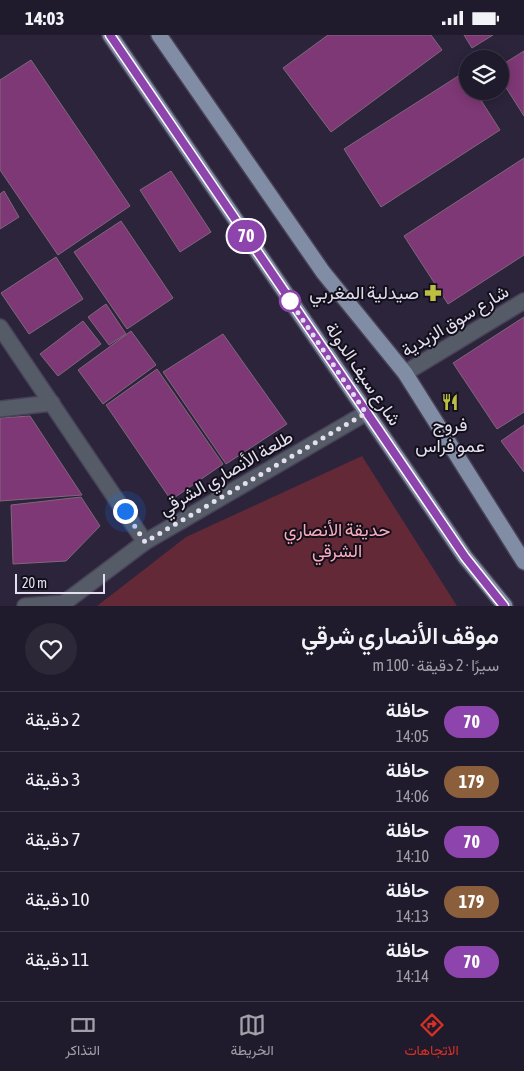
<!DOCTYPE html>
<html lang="ar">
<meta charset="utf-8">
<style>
body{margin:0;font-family:"Asap Condensed",Vazirmatn,sans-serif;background:#2d2838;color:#f1f3f6;direction:rtl;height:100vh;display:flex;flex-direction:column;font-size:19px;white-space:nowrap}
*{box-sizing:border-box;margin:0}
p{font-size:16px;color:#a2a1a9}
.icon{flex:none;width:28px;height:28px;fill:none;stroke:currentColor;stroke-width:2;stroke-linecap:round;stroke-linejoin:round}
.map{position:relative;height:571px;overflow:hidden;direction:ltr}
.details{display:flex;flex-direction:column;background:#201b2c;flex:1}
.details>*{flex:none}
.badge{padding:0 10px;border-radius:16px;font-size:18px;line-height:32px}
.tools{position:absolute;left:459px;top:15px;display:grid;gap:10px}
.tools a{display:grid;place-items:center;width:50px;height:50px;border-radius:50%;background:#201b2c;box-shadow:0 2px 12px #0003,0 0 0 1px #3d3948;font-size:25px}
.scale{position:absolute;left:15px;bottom:12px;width:90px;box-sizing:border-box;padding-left:5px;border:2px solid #e3dfef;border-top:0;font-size:14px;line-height:18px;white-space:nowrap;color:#e3dfef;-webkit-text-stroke:4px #120f1a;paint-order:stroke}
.you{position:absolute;width:25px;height:25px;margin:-12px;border:4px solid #fff;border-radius:50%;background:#1a73e8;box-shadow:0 0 0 8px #1a73e833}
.map>.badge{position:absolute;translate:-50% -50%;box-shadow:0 0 0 2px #fff}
.round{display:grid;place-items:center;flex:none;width:52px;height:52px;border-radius:26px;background:#2d2838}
.head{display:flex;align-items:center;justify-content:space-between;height:85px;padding:0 25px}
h1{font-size:24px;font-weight:600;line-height:38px}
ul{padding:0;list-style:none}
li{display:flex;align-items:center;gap:15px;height:60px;padding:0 25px;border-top:1px solid #3d3948}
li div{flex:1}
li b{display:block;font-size:19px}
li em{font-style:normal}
li .badge{min-width:55px;font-weight:700;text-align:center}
.status{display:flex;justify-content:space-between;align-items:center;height:35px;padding:0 25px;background:#201b2c;direction:ltr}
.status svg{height:14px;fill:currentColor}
.tab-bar{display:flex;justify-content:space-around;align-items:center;height:70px;border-top:1px solid #3d3948;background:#201b2c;font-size:14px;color:#a2a1a9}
.tab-bar a{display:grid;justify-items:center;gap:2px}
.tab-bar .selected{color:#d93025}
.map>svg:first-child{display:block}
.green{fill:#632937}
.building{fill:#7e3875;stroke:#80677b}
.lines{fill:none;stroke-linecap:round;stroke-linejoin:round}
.minor-casing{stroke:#484258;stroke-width:18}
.major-casing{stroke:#484258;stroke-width:18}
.minor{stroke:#555b67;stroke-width:15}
.major{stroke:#818da4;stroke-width:15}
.line-casing{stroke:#fff;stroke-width:11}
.line{stroke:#8e44ad;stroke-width:8}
.walk{stroke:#e3dfef;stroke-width:5;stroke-dasharray:0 9}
.stop-dot{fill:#fff;stroke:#8e44ad;stroke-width:2.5}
.labels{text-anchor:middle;stroke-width:4;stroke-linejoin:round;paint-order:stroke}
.poi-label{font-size:18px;fill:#e3dfef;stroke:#120f1a;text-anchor:end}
.street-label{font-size:18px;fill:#e3dfef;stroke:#120f1a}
.park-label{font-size:18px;fill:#fbacbb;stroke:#120f1a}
</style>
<div class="status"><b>14:03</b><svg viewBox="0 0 49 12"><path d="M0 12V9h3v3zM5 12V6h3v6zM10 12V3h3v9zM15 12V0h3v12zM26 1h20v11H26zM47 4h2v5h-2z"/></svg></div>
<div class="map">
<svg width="524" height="571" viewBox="0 0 524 571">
<rect width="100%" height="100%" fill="#2b243b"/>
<polygon class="green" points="362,421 457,571 97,571 186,502"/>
<g class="building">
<polygon points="328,0 431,0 442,15 331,97 283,33"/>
<polygon points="464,0 493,0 472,13"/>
<polygon points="524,16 524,81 500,43 500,31"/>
<polygon points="31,25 130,171 58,220 0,135 0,45"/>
<polygon points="463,38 468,45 468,56 475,56 500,95 381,172 344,114"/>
<polygon points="524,123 524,220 448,269 404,201"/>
<polygon points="171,136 211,197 180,217 140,155"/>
<polygon points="4,156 19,182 0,194 0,159"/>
<polygon points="121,186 173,263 127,294 74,217"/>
<polygon points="56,222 83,264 29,299 1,258"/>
<polygon points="106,269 126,299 109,310 88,282"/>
<polygon points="524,282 524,377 497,394 453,328"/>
<polygon points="83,286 101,309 58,341 40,319"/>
<polygon points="131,296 156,330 103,369 78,335"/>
<polygon points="223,299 287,389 226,429 163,337"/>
<polygon points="157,334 223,429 171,465 106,370"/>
<polygon points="30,381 82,460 0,466 0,383"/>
<polygon points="524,390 524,437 501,406"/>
<polygon points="81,462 100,491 66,526 13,529 11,470"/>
</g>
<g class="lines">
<g class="minor-casing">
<g id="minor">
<polyline points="0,292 145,507"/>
<polyline points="405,338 524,266"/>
<polyline points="0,374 52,368"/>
<polyline points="25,571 65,568"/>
<polyline points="60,571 145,507 366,378"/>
</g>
</g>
<g class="major-casing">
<g id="major">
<polyline points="110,0 465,522 505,571"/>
<polyline points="159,0 323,237 405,338 524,527"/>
</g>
</g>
<use href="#minor" class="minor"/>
<use href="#major" class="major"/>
</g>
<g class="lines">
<g class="line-casing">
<polyline id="line" points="110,0 465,522 504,571"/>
</g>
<use href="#line" class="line"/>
<polyline class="walk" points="125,476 145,507 366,378 290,266"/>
</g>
<defs>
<g id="pharmacy-bare" transform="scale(1.35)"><path d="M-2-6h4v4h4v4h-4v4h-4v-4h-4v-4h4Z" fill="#bdbf43" stroke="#120f1a" stroke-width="2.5" paint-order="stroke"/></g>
<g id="restaurant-bare" transform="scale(1.35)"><path d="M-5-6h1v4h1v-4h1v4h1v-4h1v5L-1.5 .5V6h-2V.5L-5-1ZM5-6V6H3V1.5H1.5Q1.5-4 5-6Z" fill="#bdbf43" stroke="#120f1a" stroke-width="2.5" paint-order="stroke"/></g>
</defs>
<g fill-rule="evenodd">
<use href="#pharmacy-bare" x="433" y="258"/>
<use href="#restaurant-bare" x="450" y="367"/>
</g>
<circle class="stop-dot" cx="290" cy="266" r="10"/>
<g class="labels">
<g class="poi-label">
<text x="419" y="264">صيدلية المغربي</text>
<text x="450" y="396" text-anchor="middle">فروج<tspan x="450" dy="21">عمو فراس</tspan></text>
</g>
<g class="street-label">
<text transform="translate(455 286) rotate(-31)" y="6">شارع سوق الزبدية</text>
<text transform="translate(363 339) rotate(56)" y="6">شارع سيف الدولة</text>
<text transform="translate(226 438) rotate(-30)" y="6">طلعة الأنصاري الشرقي</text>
</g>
<g class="park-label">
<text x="337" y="501">حديقة الأنصاري<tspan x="337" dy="21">الشرقي</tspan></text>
</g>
</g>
</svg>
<div class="tools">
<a><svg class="icon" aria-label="layers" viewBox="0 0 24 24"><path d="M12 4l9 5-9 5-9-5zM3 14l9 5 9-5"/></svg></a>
</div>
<div class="scale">20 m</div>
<div class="you" style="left:125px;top:476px"></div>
<b class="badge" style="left:246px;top:201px;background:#8e44ad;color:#fff">70</b>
</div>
<section class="details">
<div class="head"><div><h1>موقف الأنصاري شرقي</h1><p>سيرًا · 2 دقيقة · 100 m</p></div><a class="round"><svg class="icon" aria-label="heart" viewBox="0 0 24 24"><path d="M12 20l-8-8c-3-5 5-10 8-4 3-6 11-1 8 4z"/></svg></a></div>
<ul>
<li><span class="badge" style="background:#8e44ad;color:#fff">70</span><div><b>حافلة</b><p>14:05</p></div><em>2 دقيقة</em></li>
<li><span class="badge" style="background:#8b5e3c;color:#fff">179</span><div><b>حافلة</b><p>14:06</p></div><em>3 دقيقة</em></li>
<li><span class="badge" style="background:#8e44ad;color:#fff">70</span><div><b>حافلة</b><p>14:10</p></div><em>7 دقيقة</em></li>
<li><span class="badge" style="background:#8b5e3c;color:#fff">179</span><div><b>حافلة</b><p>14:13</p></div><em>10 دقيقة</em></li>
<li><span class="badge" style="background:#8e44ad;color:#fff">70</span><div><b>حافلة</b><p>14:14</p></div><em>11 دقيقة</em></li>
</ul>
</section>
<nav class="tab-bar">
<a class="selected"><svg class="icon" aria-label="directions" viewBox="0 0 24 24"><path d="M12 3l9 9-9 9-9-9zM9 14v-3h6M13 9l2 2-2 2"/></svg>الاتجاهات</a>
<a><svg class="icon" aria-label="map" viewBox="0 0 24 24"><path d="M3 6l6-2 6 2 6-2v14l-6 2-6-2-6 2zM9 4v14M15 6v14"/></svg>الخريطة</a>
<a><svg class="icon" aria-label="tickets" viewBox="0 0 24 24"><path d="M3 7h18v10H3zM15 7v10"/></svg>التذاكر</a>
</nav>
